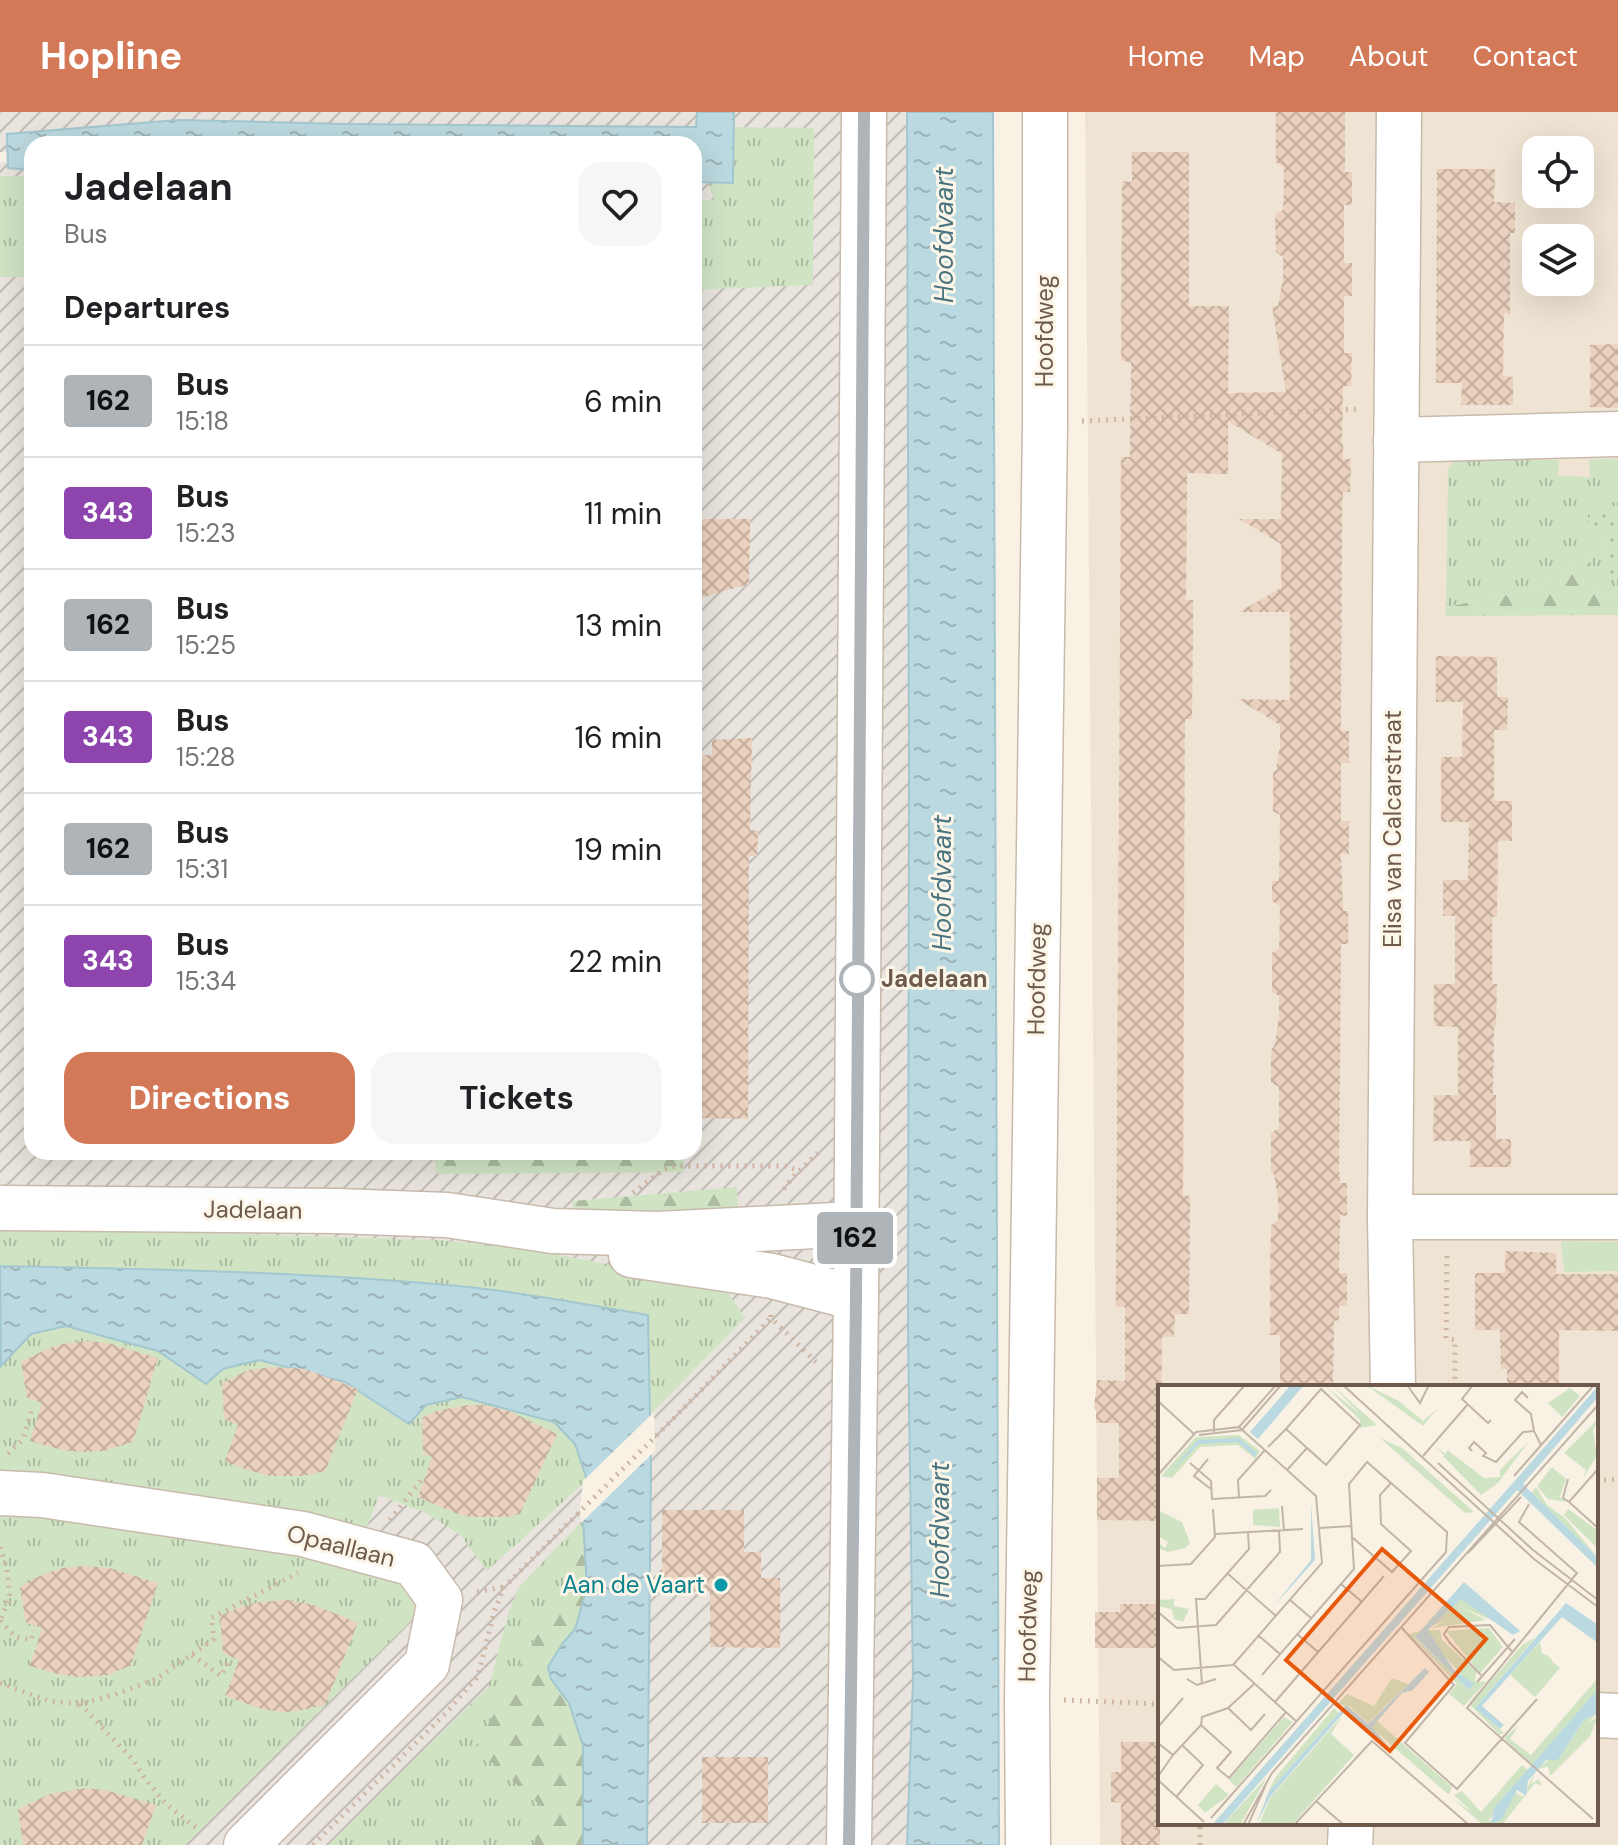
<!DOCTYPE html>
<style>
body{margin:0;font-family:"DM Sans",sans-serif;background:#f6f6f6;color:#202124;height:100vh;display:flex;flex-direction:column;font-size:30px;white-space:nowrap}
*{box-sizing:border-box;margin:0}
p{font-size:26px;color:#757577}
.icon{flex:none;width:44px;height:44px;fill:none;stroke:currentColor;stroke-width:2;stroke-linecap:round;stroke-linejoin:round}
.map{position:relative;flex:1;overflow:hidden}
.sheet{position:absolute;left:24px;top:24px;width:678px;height:1024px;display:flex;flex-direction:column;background:#fff;border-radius:24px;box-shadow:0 8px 32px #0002}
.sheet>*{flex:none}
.badge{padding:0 16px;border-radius:6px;font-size:28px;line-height:52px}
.controls{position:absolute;left:1522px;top:24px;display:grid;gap:16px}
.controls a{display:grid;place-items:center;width:72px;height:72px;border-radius:16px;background:#fff;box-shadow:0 8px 32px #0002;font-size:40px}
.map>.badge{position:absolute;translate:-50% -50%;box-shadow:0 0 0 4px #fff}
h2{padding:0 40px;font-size:30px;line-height:72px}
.round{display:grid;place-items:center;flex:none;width:84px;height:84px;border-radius:24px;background:#f6f6f6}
.overview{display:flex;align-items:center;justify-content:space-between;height:136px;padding:0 40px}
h1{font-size:38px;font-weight:700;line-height:60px}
.cta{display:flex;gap:16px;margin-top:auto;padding:16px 40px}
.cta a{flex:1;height:92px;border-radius:24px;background:#d47958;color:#fff;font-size:32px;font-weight:700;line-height:92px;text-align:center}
.cta a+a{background:#f6f6f6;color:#202124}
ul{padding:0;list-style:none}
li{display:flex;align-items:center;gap:24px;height:112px;padding:0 40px;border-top:2px solid #e0e0e0}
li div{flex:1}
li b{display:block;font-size:30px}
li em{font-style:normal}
li .badge{min-width:88px;font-weight:700;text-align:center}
header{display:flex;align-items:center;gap:48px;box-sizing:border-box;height:112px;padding:0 40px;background:#d47958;color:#fff}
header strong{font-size:38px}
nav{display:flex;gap:44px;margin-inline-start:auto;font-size:28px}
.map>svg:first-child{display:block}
.residential{fill:#efe4d3;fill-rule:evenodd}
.industrial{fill:url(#industrial-furrows)}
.grass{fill:url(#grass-tufts)}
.forest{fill:url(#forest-firs)}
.park{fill:url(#park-dots)}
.garden{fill:#d0e4c4}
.water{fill:url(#water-ripples);stroke:#a3c7d0;stroke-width:2}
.pier{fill:#f9f2e4}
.building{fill:url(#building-cross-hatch)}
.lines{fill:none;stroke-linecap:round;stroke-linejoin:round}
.minor-casing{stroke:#c8baac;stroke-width:47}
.path{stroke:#cfb6a3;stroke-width:5;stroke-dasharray:2 6;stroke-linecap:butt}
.minor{stroke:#fff;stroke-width:44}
.line-casing{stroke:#fff;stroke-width:18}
.line{stroke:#afb4b9;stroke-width:12}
.stop-dot{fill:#fff;stroke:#afb4b9;stroke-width:4}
.culture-dot{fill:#0f9aa8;stroke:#fcf6e9;stroke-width:3}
.labels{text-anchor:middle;stroke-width:6;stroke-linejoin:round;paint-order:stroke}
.street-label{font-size:24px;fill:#6e5a4d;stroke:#fcf6e9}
.stop-label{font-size:24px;font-weight:bold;fill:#6e5a4d;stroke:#fcf6e9;text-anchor:start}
.culture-label{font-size:24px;fill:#0d838f;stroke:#fcf6e9;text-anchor:end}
.water-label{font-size:26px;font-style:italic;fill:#4a747f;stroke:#fcf6e9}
.inset-road{fill:none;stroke:#c1b5a8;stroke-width:2}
.view{fill:#e8590c;fill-opacity:0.15;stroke:#e8590c;stroke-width:4}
.inset-edge{fill:none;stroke:#6e5a4d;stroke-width:4}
</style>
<header>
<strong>Hopline</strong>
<nav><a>Home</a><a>Map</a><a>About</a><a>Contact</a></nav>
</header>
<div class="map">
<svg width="1618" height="1733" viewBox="0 0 1618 1733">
<defs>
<pattern id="industrial-furrows" width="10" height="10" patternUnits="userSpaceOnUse" patternTransform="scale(2)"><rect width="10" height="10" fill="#e9e4de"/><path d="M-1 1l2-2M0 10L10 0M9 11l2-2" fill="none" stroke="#c1bcb6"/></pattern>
<pattern id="grass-tufts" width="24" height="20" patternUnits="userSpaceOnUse" patternTransform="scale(2)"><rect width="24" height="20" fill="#d0e4c4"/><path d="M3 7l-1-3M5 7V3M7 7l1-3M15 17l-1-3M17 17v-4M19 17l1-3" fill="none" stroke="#adbca1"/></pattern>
<pattern id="forest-firs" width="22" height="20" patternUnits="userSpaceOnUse" patternTransform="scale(2)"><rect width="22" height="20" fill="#d0e4c4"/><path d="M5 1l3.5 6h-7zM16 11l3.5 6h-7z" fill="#adbca1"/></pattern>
<pattern id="park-dots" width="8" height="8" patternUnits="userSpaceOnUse" patternTransform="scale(2)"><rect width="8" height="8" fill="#d0e4c4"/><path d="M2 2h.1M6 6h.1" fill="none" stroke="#adbca1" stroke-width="1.8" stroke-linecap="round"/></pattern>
<pattern id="water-ripples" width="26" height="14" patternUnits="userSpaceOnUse" patternTransform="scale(2)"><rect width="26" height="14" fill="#bbd9e0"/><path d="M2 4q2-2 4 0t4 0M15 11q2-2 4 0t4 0" fill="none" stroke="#9cb3b8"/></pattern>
<pattern id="building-cross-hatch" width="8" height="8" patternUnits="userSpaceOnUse" patternTransform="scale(2)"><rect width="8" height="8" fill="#ebd2bf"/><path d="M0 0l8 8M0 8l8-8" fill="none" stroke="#c3ad9d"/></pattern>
</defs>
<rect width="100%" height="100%" fill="#f9f2e4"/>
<path class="residential" d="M1085,0h533v1733h-518zM1536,38h44v44h-44zM1536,126h44v44h-44zM1160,1275h436v436h-436z"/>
<polygon class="industrial" points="0,0 945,0 936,1733 0,1733 0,50 32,50 32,1040 694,1040 694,49 834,48 694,46 694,32 32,32 32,40 0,40"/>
<g class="grass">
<polygon points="734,15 814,16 813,173 694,178 694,88 714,88 708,70 733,70"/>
<rect x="0" y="64" width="32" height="101"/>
<polygon points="1600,347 1600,390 1618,390 1618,402 1589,402 1588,416 1606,416 1607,467 1618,467 1618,487 1598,481 1588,443 1537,477 1446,495 1448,356 1456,348 1559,348 1558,364 1590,365 1589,348"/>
<polygon points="0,1115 438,1128 529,1137 695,1169 728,1180 745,1206 650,1303 648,1202 158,1157 0,1154"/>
<polygon points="66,1214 158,1239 206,1272 223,1257 259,1248 345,1270 409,1311 426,1293 462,1285 554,1310 575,1332 587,1368 487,1459 461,1424 426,1401 379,1383 365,1421 0,1364 0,1254 31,1222"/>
<polygon points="0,1397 397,1457 425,1495 185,1733 0,1733"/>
<polygon points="583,1408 584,1438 476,1636 541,1693 534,1733 328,1733 489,1574 509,1499 519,1475"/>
</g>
<g class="forest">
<polygon points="1588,443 1598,481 1618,487 1618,503 1445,504 1446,495 1537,477"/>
<polygon points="434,1040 684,1040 684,1060 436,1062"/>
<polygon points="737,1075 738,1098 574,1105 572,1089"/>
<polygon points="584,1438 587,1476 575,1517 562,1532 551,1567 569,1591 583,1634 583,1733 534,1733 540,1693 475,1636"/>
</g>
<polygon class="park" points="1588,402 1618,402 1618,467 1607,467 1606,417 1588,417"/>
<g class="garden">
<polygon points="1600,347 1618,347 1618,390 1600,391"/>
<polygon points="1561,1129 1618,1130 1618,1159 1564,1160"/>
</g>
<g class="water">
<polygon points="697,0 734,0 733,71 694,70 694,32 32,32 32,58 8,56 7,22 178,8 347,12 696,15"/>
<polygon points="907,0 993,0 999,1733 907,1733 913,1569 908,1217 909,658"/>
<path d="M0,1154c156,3 313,6 468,21 60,6 120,18 180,28l3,153 -4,377h-64v-99l-14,-43 -18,-24 -3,-12 14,-23 13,-15 12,-41 -4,-68 4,-40 -12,-36 -21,-22 -92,-25 -36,8 -17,19 -64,-42 -86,-22 -36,9 -17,15 -48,-33 -92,-25 -35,8 -30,32z"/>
</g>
<polygon class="pier" points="654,1300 655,1339 581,1411 580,1397 583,1369"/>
<g class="building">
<polygon points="1276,0 1345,0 1345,60 1352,60 1352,93 1344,93 1344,151 1352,151 1352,184 1344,184 1344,241 1352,241 1351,274 1343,274 1342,332 1343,332 1343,347 1351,347 1350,380 1343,380 1342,394 1341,618 1349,619 1349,651 1341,651 1341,709 1349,709 1349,742 1341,742 1343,799 1348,799 1348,832 1341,832 1339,1056 1340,1071 1347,1071 1347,1104 1340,1103 1339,1161 1347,1161 1347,1194 1339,1194 1339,1208 1334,1209 1333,1275 1280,1275 1280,1223 1270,1223 1270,1165 1271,1114 1278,1108 1278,1086 1274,1062 1271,1060 1271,1021 1279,1016 1279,975 1271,970 1271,939 1275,932 1279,906 1279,884 1272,880 1272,841 1279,837 1280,794 1272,789 1272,769 1279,769 1280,703 1273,699 1273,661 1276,658 1280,634 1280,613 1238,587 1290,588 1290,500 1239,500 1281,476 1281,432 1239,407 1281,407 1282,342 1228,309 1228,362 1187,361 1186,488 1193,488 1193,532 1192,607 1185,607 1183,1083 1190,1084 1189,1202 1175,1202 1174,1225 1162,1225 1160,1409 1097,1408 1097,1366 1119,1366 1119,1311 1096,1311 1096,1299 1094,1296 1097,1268 1125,1269 1125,1195 1116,1195 1116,1180 1121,345 1130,345 1131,250 1121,249 1122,69 1132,70 1132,40 1189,40 1189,194 1229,194 1228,281 1286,280 1272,194 1278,194 1283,167 1283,145 1276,140 1275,102 1283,98 1284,76 1284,55 1276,50"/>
<polygon points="1437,57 1495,57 1494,90 1515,91 1515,121 1510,121 1510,202 1504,201 1503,264 1513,265 1513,293 1461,293 1462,271 1436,271"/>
<polygon points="1618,232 1618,296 1590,295 1590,233"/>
<polygon points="694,407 750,407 749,472 694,488"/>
<polygon points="1436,544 1497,545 1497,585 1508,585 1507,618 1494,618 1494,689 1512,689 1512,729 1498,729 1497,805 1492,805 1492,872 1497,872 1496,915 1494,914 1493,983 1496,983 1496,1027 1511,1027 1511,1055 1470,1055 1470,1029 1433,1029 1434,983 1458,983 1458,915 1434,914 1434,872 1455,872 1455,804 1443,804 1443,768 1468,768 1469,710 1441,710 1441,645 1462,645 1463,590 1436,590"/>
<polygon points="752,626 750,718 758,719 757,744 749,744 748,1007 694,1006 694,648 695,643 712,643 712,628"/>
<polygon points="1505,1139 1556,1141 1556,1162 1618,1162 1618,1219 1559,1218 1559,1275 1507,1275 1507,1257 1501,1257 1500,1218 1475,1218 1475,1161 1505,1161"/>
<polygon points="86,1229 108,1231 158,1246 133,1330 104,1339 81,1340 62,1338 30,1329 42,1291 27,1286 21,1250 49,1236 62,1232"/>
<polygon points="271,1255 305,1257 358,1277 325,1359 303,1364 270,1364 247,1358 225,1349 238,1313 224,1307 222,1271 248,1258"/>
<polygon points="468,1293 483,1293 509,1299 557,1322 520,1402 506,1405 470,1405 455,1401 418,1385 432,1345 423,1342 422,1306 436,1299"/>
<polygon points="662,1398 744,1398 744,1440 761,1440 761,1466 780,1466 780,1536 710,1535 710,1480 662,1479"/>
<polygon points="85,1454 109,1456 158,1471 131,1553 109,1563 78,1565 58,1562 30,1554 42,1516 26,1511 20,1476 33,1467 50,1460 62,1456"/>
<polygon points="288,1488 314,1493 358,1511 325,1593 298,1599 282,1600 262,1597 225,1584 239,1548 223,1541 220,1504 237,1496 260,1490"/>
<polygon points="1120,1492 1160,1492 1160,1536 1095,1536 1095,1500 1120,1500"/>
<polygon points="1121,1630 1160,1630 1160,1733 1121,1733 1121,1691 1111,1690 1111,1660 1121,1660"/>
<rect x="702" y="1645" width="66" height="66"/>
<polygon points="86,1676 109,1679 156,1693 142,1733 23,1733 18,1697 50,1682"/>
</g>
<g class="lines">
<g class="minor-casing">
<g id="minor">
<polyline points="1396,328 1618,322"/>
<polyline points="0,1096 338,1099 447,1103 553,1119 658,1122 855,1112"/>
<polyline points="1390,1105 1618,1105"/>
<polyline points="631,1143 772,1164 856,1186"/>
<polyline points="1393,1275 1390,1105 1399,0"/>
<polyline points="0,1381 42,1383 303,1422 414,1452 440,1488 427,1552 246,1733"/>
<polyline points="1596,1603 1618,1604"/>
<polyline points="849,1733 856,1186 864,0"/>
<polyline points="1028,1733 1027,1587 1045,311 1045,0"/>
<polyline points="1350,1733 1351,1711"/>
</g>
</g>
<g class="path">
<polyline points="1082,309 1360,297"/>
<polyline points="784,1077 793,1065 818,1041"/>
<polyline points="633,1081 664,1057 676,1054 784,1054 798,1058"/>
<polyline points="1447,1144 1446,1226 1455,1228 1455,1275"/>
<polyline points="771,1203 771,1206 816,1250"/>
<polyline points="8,1342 23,1327 33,1294"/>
<polyline points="1604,1368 1618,1367"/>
<polyline points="390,1408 424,1364"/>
<polyline points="0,1435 7,1457 10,1486 0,1508"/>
<polyline points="477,1480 503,1475"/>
<polyline points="0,1509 16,1525 31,1528 34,1518"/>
<polyline points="192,1543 221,1564 228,1550"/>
<polyline points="0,1571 49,1589 80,1592 114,1583 156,1567 214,1527 211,1506 298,1461"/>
<polyline points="1064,1588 1160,1592"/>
<polyline points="80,1592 134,1649 143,1664 166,1692 199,1718"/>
<polyline points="313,1733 446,1601 478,1564 494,1500 504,1475 673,1307 771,1206 769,1205"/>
<polyline points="1200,1733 1200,1711"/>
</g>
<use href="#minor" class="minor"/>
</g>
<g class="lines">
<g class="line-casing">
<polyline id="line" points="849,1733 856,1186 864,0"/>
</g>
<use href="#line" class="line"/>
</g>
<circle class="stop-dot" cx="857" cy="867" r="16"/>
<circle class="culture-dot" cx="721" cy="1473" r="8"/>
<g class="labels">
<g class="street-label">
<text transform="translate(1045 219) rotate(-90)" y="8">Hoofdweg</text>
<text transform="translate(1393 717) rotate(-90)" y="8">Elisa van Calcarstraat</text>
<text transform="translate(1037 867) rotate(-89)" y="8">Hoofdweg</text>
<text transform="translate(253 1098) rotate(1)" y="8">Jadelaan</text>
<text transform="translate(341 1434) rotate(14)" y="8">Opaallaan</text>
<text transform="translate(1028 1514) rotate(-89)" y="8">Hoofdweg</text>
</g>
<g class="stop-label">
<text x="881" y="875">Jadelaan</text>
</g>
<g class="culture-label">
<text x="705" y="1481">Aan de Vaart</text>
</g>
<g class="water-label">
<text transform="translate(944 123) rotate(-90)" y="9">Hoofdvaart</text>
<text transform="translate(942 771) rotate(-90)" y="9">Hoofdvaart</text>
<text transform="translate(940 1418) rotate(-90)" y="9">Hoofdvaart</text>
</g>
</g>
<g transform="translate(1158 1273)">
<rect width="440" height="440" fill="#f9f2e4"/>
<path d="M166,0l35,28 -27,-28 45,40 -17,3v-8zM412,3l10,8 -18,21 -14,-14zM440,34l-5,12 5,32 -2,-6 -13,22 3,-9 -22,-17zM81,50l21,16 -5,8 -17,-14 -38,2 -28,31 -11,-2 35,-39zM222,53l22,10 72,64 -9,1zM277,61l10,8 3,-4 32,32 18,1 -17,12zM394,82l14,12 -6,18 6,5 -18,-3 -11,-13zM378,102l11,18 18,13 33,40 -67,-65zM121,123l1,19 -27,-2v-15zM410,124l29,21 1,19 -34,-34zM0,125l24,12 8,21 -5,5 -17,4 -10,-4v-6l7,6 3,-6 -10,-6zM16,214v7l15,3 -6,13 -9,-3 -2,-10 -14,-3v-6zM301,221l27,14 -55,8 19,-9 -1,-7zM331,243l14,19 -23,26 -34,-42zM270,245h12l2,10 35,32 -3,9 12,1 -22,24 -15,-12 8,-10 -48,-50 12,-3 -6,7 54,52 -1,-8 -36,-40zM377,253l-59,69 28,26 -4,2 -30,-30 53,-61zM382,257l2,11 18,15 -25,29 -25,-22zM234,293l16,6 -40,39 -19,-17 -11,-2 9,-10 27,12zM440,293v11l-64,77 -28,-25 -1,-4 14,-12 -9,14 21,16zM176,323l5,5 -70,78 -17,34 23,-47zM440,328l-13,12 -11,24 -19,16 -17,4 13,-12 7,3 26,-40zM184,331l-11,18 23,21 -62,70h-33l11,-27zM126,332l9,5 -57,65 -7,-7zM219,336l75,66 -3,8 -78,-68zM364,380l8,7 -42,49 14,-2 13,-27 8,5 12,-25 -4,12 8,-5 3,7 -7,-3 -33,42h-19l-31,-27 21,15 -19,-18 8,-4 19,21zM109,392l-27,48h-13l-2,-3zM58,399l13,11 -24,18 -7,-8z" fill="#d0e4c4"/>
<path d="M208,0l33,16 24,20 15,-13 -15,18zM371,56l-31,42 -18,-1 -30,-24 25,31 -32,-33 11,-1 30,23 16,-1v-7zM303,214l6,1 31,23 -39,-17 -9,6v7l-18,7zM440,332l-8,19 -40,40 -2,-11 26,-16 10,-24z" fill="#d0e4c4"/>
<path d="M373 280a11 11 0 1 1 22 0a11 11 0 1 1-22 0ZM361 293a11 11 0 1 1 22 0a11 11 0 1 1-22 0Z" fill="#d0e4c4"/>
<path d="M133,0h13l-46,54 -8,-7zM440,1v11l-75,87 75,74v10l-81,-78 -295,335h-10zM81,53l18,15 -2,4 -17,-15 -39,2 -29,28 28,-32zM153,118l4,57 -43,48 39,-48zM306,197l56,49 -7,4 -52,-36 -33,31 25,39 21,15 -5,6 -54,-53zM408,218l32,22v18l-36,-26 -80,89 22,19 -4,4 -25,-21zM267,283l4,4 -16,18 -11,3 -30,34 18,22 -45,-38 -75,86 -14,28 13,-34 77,-86 22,19zM440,304v24l-14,7 -26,40h-12l-18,21 -2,15 -9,-6 -15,29 -11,5 3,-16z" fill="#bbd9e0"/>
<path class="inset-road" d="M185,0l191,174 64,48M249,0l13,18 9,-18M315,0l-11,14 26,24 3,-3M370,13l-6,-6 -7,8 16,14 3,17M0,16l36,33M56,47v-12l31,-35M41,50l43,-5 39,-45M110,62l18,-18 40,36 34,-40 -39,-36 -35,40M314,66l-3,-3 5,-6 12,11 -3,3 13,6 27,-30 11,-1 7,14M265,71l45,-52M50,74l-14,17 17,13M32,78l21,18 1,18 53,-3 6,-6M280,78l95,87 65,50M440,84l-29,33 29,26M129,85l20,-22M0,90l38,-43 43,-5 37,-42M356,91l80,-91M410,94l-5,19 6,4M81,112l-1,-17 27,-30M371,119l-10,18 58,51 -110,135 126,111M124,121l2,24M162,143l31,-2M57,149l88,-5M310,168l53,-56M0,181l33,-2 24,-27 -2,-28M69,188l49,43M183,199l13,-15 -2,-31M132,215l21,18M0,227l19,16 39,-3 64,-73 -1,-22M243,242l53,58 -49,58 52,46 80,-90M139,249l21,18M101,251l21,18M0,272l16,13 59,-5 89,-102 -6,-67 -77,-69M76,280l63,57M104,290l79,-91 21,18M323,290l-31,-32 -6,-9 5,-7 41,-2 23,28M29,294l10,6 19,-6M319,297l38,-43M44,299l-6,-85h9l44,-50 -1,-16M117,317l109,-126M70,323l23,22 14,-16M43,340l30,27 -14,16 12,10 57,-66M0,342l25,-29M0,358l15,12 -14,20M15,370l28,-30 1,-8 26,-9 26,-24M0,395l46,42M19,411l26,-31 -20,-19M158,416l28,24M53,433l235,-266 1,-20 -80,-70 -18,22 3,53 40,35 19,-21 -30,-27 -1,-29 11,-12M85,440l29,-52 326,-368M90,440l18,-41M136,440l78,-84 97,84"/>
<path class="view" d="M224,164l104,90 -96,112 -104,-91z"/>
<rect width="440" height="440" class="inset-edge"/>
</g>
</svg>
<div class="controls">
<a><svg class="icon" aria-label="locate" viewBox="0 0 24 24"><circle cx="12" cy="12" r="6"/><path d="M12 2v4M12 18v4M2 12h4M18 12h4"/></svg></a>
<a><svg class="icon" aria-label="layers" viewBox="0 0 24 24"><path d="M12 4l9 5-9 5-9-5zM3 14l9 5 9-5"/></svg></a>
</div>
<b class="badge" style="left:855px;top:1126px;background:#afb4b9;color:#111">162</b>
<section class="sheet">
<div class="overview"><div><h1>Jadelaan</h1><p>Bus</p></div><a class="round"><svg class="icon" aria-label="heart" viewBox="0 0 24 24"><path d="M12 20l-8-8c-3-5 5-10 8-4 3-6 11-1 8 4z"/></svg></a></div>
<h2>Departures</h2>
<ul>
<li><span class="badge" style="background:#afb4b9;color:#111">162</span><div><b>Bus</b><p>15:18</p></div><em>6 min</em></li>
<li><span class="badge" style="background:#8e44ad;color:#fff">343</span><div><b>Bus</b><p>15:23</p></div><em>11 min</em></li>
<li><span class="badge" style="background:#afb4b9;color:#111">162</span><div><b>Bus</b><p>15:25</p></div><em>13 min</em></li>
<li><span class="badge" style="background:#8e44ad;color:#fff">343</span><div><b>Bus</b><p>15:28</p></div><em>16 min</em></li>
<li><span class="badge" style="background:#afb4b9;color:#111">162</span><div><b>Bus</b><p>15:31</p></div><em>19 min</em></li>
<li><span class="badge" style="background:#8e44ad;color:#fff">343</span><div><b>Bus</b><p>15:34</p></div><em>22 min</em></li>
</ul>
<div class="cta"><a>Directions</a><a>Tickets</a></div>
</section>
</div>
